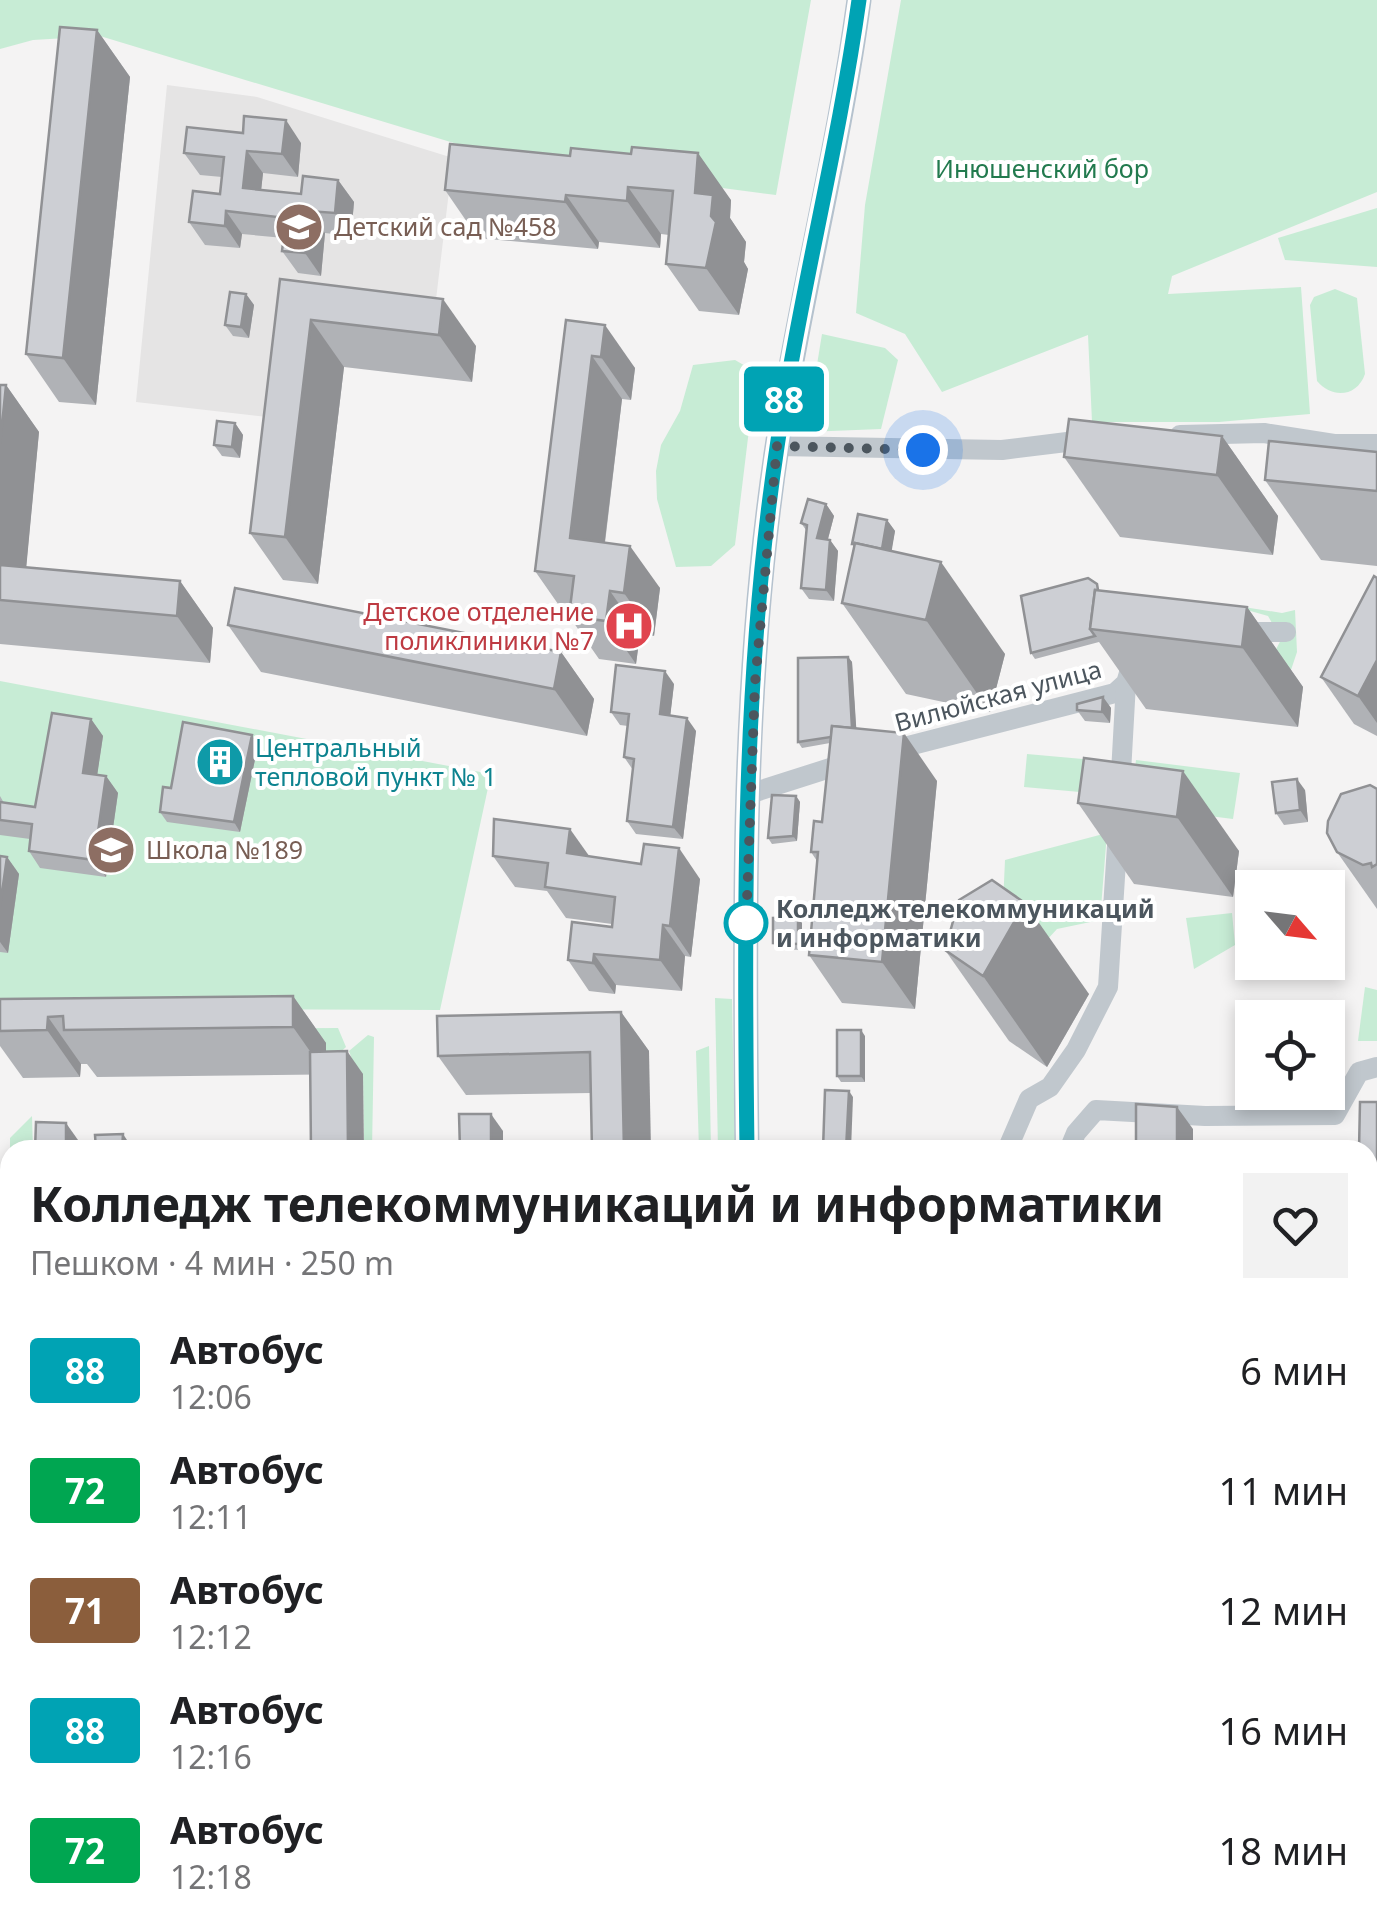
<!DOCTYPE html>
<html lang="ru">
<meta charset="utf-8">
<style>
body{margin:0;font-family:"Noto Sans",sans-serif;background:#f2f2f2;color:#202124;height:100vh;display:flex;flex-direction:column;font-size:38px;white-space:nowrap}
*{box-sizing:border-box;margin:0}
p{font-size:32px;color:#757577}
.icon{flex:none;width:55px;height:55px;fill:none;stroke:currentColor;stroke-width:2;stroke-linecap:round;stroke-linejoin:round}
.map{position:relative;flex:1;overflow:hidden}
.side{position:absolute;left:0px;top:1140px;width:1378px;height:792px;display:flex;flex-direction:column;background:#fff;border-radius:30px 30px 0 0;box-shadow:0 5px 15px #0003}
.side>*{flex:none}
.badge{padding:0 20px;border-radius:8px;font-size:35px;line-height:65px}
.needle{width:65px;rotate:118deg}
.controls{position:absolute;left:1235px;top:870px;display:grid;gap:20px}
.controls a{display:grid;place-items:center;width:110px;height:110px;border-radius:0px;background:#fff;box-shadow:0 5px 15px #0003;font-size:50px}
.you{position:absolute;width:50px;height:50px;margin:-25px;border:8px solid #fff;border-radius:50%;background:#1a73e8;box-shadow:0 0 0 15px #1a73e833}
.map>.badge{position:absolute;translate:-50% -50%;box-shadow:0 0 0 5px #fff}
.round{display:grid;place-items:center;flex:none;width:105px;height:105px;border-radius:0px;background:#f2f2f2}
.overview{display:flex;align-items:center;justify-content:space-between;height:170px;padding:0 30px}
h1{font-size:48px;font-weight:700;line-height:75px}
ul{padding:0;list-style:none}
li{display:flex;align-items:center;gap:30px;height:120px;padding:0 30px}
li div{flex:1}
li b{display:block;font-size:38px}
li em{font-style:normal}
li .badge{min-width:110px;font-weight:700;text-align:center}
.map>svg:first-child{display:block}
.education{fill:#e5e4e4}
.green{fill:#c7ecd5}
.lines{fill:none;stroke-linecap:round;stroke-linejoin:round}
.minor{stroke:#c0c7cd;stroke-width:20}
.major{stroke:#b5c2ce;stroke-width:25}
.wall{fill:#b0b2b6}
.shaded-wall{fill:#909194}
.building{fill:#cdcfd4;stroke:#909194;stroke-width:2.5}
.line-casing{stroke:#fff;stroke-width:22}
.line{stroke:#00a3b4;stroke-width:15}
.walk{stroke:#4c565e;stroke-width:10;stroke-dasharray:0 18}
.stop-dot{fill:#fff;stroke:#00a3b4;stroke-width:5}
.labels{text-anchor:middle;stroke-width:8;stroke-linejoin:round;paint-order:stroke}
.park-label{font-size:25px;fill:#227a4e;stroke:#fff}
.education-label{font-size:25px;fill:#785e54;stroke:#fff;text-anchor:start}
.health-label{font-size:25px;fill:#be3a42;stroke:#fff;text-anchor:end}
.street-label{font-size:25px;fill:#4c565e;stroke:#fff}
.culture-label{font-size:25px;fill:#0d838f;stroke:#fff;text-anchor:start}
.stop-label{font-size:25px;font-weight:bold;fill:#4c565e;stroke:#fff;text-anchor:start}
</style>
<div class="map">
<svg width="1377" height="1932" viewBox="0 0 1377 1932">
<rect width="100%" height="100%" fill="#f4f3f3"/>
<polygon class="education" points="167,85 257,97 453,158 434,316 282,296 267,417 136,402"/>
<g class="green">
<polygon points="0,0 811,0 776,195 510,160 100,36 33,40 0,49"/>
<polygon points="901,0 1377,0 1377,192 1172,276 1168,294 1301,287 1310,414 1219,422 1092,422 1088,335 942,392 905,334 856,313 865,205"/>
<polygon points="1377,208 1377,267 1285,260 1278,238"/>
<path d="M1335,289l22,9 8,76c-8,23 -33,25 -48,7l-7,-76 4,-8z"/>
<polygon points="822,334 885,348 898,360 881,429 806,432"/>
<polygon points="735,360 756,372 735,545 711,566 676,567 657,499 656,471 661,445 680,411 693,365"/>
<polygon points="1225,604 1282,613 1295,610 1297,652 1290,673 1271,659 1285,632 1277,632 1268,616 1247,610 1221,614"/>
<polygon points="0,681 491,774 440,1010 0,1008"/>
<polygon points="1027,754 1094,760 1091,793 1024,787"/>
<polygon points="1136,760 1240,773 1233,819 1130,806"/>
<polygon points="1107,833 1100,920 1057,929 999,992 1005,860"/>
<polygon points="1232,913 1235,945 1194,969 1186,918"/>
<polygon points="1365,987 1377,990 1377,1041 1358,1041"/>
<polygon points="715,998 732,999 735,1150 718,1150"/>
<polygon points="338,1028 346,1047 334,1058 353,1062 349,1051 368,1035 374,1037 372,1150 364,1150 363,1074 326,1074 325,1043 18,1030"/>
<polygon points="709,1046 711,1150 699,1150 696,1051"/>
<polygon points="32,1116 33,1150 10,1150 10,1164 10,1138"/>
<polygon points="268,1922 367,1923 374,1932 262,1932"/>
</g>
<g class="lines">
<g class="minor">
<polyline points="1180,435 1264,433 1334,444 1377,444"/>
<polyline points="777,446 1002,450 1091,439"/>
<polyline points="1240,632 1286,632"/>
<polyline points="885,752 1115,693 1126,683 1134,656"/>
<polyline points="1120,791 1126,683"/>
<polyline points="749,794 852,761"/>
<polyline points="1007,1150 1029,1099 1050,1087 1076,1050 1108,987 1118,830"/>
<polyline points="1069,1150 1076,1133 1096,1110 1205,1116 1335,1115 1359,1072 1377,1067"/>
<polyline points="1368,1432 1377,1429"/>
<polyline points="1368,1727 1377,1725"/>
<polyline points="1139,1922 1143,1932"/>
</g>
<g class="major">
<path d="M747,1150c-3,-233 -5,-472 30,-703 23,-150 62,-298 82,-447"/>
<polyline points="758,1932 758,1922"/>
</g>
</g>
<g class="wall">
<polygon points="97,30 130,77 96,405 59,402 26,354"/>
<polygon points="301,143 298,177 263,173 261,190 301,194 338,180 354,202 351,236 325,233 321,276 298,273 282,251 284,238 242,234 240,248 205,245 189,222 220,194 222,177 200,175 184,153"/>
<polygon points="570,156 731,200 730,218 746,242 744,262 748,269 739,315 699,311 666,264 669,235 661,234 660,248 599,242 598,249 478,238 445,190"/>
<polygon points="280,279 476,346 472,382 344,367 318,584 283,580 250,533"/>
<polygon points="246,294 254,305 249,338 233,336 225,325"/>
<polygon points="566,320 635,368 631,400 622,399 605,543 660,588 654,636 640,634 636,664 599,659 569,616 569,614 565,614 535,571"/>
<polygon points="0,385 6,385 39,432 26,567 180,581 213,628 210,663 0,644"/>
<polygon points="235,423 243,435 240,458 222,456 214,445"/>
<polygon points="1222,436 1278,516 1273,555 1120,537 1064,457"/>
<polygon points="1377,452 1377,566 1321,560 1265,480"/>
<polygon points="826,504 834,516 828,539 830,540 838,551 834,601 809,599 801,588 806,530 801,523"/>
<polygon points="887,520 895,531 891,551 1005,654 990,712 906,694 842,603 854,547 852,544"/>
<polygon points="1377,578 1377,736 1354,724 1321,677"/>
<polygon points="1101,590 1247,607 1303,687 1298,727 1146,709 1099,642 1035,659 1031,653"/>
<polygon points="228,625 561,652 594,699 587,736 261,672"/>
<polygon points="848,657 852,662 856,729 937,781 915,1009 842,1003 809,955 817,861 811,852 822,822 830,743 802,748 798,742"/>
<polygon points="674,684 670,716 696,731 683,839 636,834 627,821 633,770 624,757 628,726 620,725 611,712"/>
<polygon points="1103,697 1111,708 1110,723 1085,721 1077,710"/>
<polygon points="91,719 103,736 97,775 106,776 118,793 106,877 40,868 29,851 30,839 0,835 0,796 4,803 35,807"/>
<polygon points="258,745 240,832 167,822 160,812 171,788"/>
<polygon points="1084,758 1239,851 1233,897 1134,884 1078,803"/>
<polygon points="1377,789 1377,909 1337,852"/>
<polygon points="1305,790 1308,822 1284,825 1276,813"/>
<polygon points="796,796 800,802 797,841 772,844 768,838"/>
<polygon points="0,856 7,857 19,874 8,953 0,952"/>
<polygon points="493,856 589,856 700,879 691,957 685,956 682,991 616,985 615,994 589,991 568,960 612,927 612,924 566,918 547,891 515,887"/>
<polygon points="802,923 802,950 777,949 773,943"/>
<polygon points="945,950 1089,994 1047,1067 1009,1041"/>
<polygon points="293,996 326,1043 326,1051 363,1074 97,1077 87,1064 81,1064 80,1077 23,1078 0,1046 0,999"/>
<polygon points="621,1012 649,1051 591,1093 466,1095 438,1056"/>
<polygon points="865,1036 865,1082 841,1082 837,1076"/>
<polygon points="1377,1102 1377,1291 1368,1290 1368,1150"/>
<polygon points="1368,1326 1377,1327 1377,1390 1368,1390"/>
<polygon points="0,1679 10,1679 10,1731 0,1732"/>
<rect x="0" y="1763" width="10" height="29"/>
<polygon points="843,1922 932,1922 932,1932 847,1931"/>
<polygon points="1043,1922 1123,1922 1126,1928 1126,1932 1090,1932 1088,1929 1046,1926"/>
<polygon points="1150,1922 1174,1922 1174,1932 1152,1932 1149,1928"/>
<polygon points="1293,1922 1361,1922 1361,1932 1299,1932"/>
</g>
<g class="shaded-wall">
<polygon points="97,30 130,77 96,405 63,358"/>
<polygon points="286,120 301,143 298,177 282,154"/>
<polygon points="247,151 263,173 259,210 243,188"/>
<polygon points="698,153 731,200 730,218 746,242 744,262 748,269 739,315 706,268 695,193"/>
<polygon points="338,180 354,202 351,236 335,213"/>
<polygon points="628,187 661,234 660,248 627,201"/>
<polygon points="566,195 599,242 598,249 565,202"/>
<polygon points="226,211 242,234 240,248 225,226"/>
<polygon points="309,211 325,233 321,276 305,253"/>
<polygon points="246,294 254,305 249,338 241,327"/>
<polygon points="443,299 476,346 472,382 439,335"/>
<polygon points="311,320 344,367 318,584 285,537"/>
<polygon points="605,325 635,368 631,400 601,357"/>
<polygon points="592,356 622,399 600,581 570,538"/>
<polygon points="6,385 39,432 23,602 0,580 0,445"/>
<polygon points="235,423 243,435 240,458 232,447"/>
<polygon points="1222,436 1278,516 1273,555 1217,475"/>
<polygon points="826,504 834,516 825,550 817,538"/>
<polygon points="887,520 895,531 890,561 882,549"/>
<polygon points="830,540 838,551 834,601 826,590"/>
<polygon points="630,546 660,588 654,636 624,593"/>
<polygon points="941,562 1005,654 990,712 926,620"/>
<polygon points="180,581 213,628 210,663 177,616"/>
<polygon points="610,591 640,634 636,664 606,621"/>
<polygon points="1247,607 1303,687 1298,727 1242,647"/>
<polygon points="561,652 594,699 587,736 554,689"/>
<polygon points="848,657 852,662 857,739 853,733"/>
<polygon points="1377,660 1377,723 1358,696"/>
<polygon points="665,671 674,684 669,727 660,714"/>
<polygon points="1103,697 1111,708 1110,723 1102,712"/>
<polygon points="687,718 696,731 683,839 673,827"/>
<polygon points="91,719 103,736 95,790 83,773"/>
<polygon points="904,733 937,781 915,1009 882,962"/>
<polygon points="252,735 258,745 240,832 234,822"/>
<polygon points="1183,771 1239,851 1233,897 1177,817"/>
<polygon points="106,776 118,793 106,877 94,860"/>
<polygon points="1297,779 1305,790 1308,822 1300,810"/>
<polygon points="796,796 800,802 797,841 793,836"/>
<polygon points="570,829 592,860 567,853"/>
<polygon points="679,848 700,879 691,957 670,926"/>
<polygon points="7,857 19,874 8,953 0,942 0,907"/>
<polygon points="1025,903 1089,994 1047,1067 983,976"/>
<polygon points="798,917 802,923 802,950 798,944"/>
<polygon points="663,925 685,956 682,991 660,960"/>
<polygon points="594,954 616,985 615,994 593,963"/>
<polygon points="293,996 326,1043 326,1074 293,1027"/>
<polygon points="621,1012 649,1051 651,1150 624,1150"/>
<polygon points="48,1017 81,1064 80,1077 47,1030"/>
<polygon points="861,1030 865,1036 865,1082 861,1076"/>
<polygon points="347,1051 363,1074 364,1150 348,1150"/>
<polygon points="849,1091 853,1097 851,1150 846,1150"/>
<polygon points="1177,1107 1193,1129 1193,1150 1177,1150"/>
<polygon points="491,1114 503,1131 503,1150 491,1150"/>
<polygon points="66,1123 78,1140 78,1150 66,1150"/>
<polygon points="123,1134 131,1146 130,1150 122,1150"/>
<polygon points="1368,1217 1377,1231 1377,1288 1368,1275"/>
<rect x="699" y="1922" width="12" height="10"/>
<polygon points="1100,1922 1123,1922 1126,1928 1126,1932 1104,1932 1100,1927"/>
<polygon points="1166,1922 1174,1922 1174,1932 1168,1932 1165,1929"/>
<polygon points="1329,1922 1361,1922 1361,1932 1335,1932"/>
</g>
<g class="building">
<polygon points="60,27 97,30 63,358 26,354"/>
<polygon points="244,116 286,120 282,154 247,151 243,188 301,194 303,176 338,180 335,213 309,211 305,253 282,251 286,218 226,211 225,226 189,222 193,191 220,194 224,157 184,153 187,127 243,133"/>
<polygon points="450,144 570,156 571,148 631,154 632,147 698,153 695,193 713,195 711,216 716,222 706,268 666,264 673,191 628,187 627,201 566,195 565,202 445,190"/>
<polygon points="280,279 443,299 439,335 311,320 285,537 250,533"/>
<polygon points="230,292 246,294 241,327 225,325"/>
<polygon points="566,320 605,325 601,357 592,356 570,538 630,546 624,593 610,591 606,621 569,616 574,576 535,571"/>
<polygon points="0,385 6,385 0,445"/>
<polygon points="1069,419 1222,436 1217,475 1064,457"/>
<polygon points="217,421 235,423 232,447 214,445"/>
<polygon points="1269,441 1377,452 1377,491 1265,480"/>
<polygon points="808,499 826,504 817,538 830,540 826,590 801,588 807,525 801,523"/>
<polygon points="858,514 887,520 882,549 855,543 855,544 852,544"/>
<polygon points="855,543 941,562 926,620 842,603"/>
<polygon points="0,565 180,581 177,616 0,600"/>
<polygon points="1374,576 1377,578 1377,660 1358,696 1321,677"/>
<polygon points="1088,578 1097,584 1098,590 1095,590 1090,629 1095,636 1031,653 1021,596"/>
<polygon points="235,588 561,652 554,689 228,625"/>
<polygon points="1095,590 1247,607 1242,647 1090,629"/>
<polygon points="848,657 852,728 832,726 831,737 798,742 798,658"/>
<polygon points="616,665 665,671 660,714 687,718 673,827 627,821 634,759 624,757 629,714 611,712"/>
<polygon points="1103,697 1102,712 1077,710 1077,704"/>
<polygon points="52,713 91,719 83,773 106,776 94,860 29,851 32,824 0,820 0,802 35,807"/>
<polygon points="183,722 252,735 234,822 160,812 163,787 171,788"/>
<polygon points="832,726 904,733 882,962 809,955 818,852 811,852 814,821 822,822"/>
<polygon points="1084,758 1183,771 1177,817 1078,803"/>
<polygon points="1297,779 1300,810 1276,813 1272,782"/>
<polygon points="1370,785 1377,789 1377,864 1372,867 1371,863 1363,865 1337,852 1327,833 1328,821 1341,794"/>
<polygon points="772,795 796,796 793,836 768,838"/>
<polygon points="494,819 570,829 567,853 641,864 644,844 679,848 670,926 663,925 660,960 594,954 593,963 568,960 572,922 612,927 615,897 545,887 548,863 493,856"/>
<polygon points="0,856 7,857 0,907"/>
<polygon points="992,880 1025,903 983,976 945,950 959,900"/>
<polygon points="798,917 798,944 773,943 773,918"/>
<polygon points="293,996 293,1027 64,1030 63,1016 48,1017 47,1030 0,1031 0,999"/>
<polygon points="621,1012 624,1150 592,1150 590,1052 438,1056 437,1016"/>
<rect x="837" y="1030" width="24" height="46"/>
<polygon points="347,1051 348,1150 311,1150 310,1052"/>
<polygon points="825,1090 849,1091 846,1150 823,1150"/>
<polygon points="1360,1102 1377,1102 1377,1212 1368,1212 1368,1150 1359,1150"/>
<polygon points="1136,1104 1177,1107 1177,1150 1136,1150"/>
<polygon points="459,1114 491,1114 491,1150 460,1150"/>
<polygon points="36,1122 66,1123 66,1150 35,1150"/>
<polygon points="123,1134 122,1150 96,1150 95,1135"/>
<polygon points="1247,1146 1286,1147 1286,1150 1247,1150"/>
<polygon points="1368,1326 1377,1327 1377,1368 1368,1367"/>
<rect x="0" y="1679" width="10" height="39"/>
<rect x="0" y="1763" width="10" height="23"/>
<rect x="675" y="1922" width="24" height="10"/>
<polygon points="843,1922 928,1922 928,1928 843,1926"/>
<polygon points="1086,1922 1100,1922 1100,1927 1085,1926"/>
<polygon points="1150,1922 1166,1922 1165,1929 1149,1928"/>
</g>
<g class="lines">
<g class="line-casing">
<path id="line" d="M747,1150c-3,-233 -5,-472 30,-703 22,-150 61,-297 82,-447"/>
</g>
<use href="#line" class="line"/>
<polyline class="walk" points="746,923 746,927 755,683 777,446 923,450"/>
</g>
<defs>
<g id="school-disc" transform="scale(2.5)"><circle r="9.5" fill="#8d6e63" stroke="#fff"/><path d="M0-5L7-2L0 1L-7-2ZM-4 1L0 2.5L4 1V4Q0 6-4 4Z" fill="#fff"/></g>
<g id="hospital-disc" transform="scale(2.5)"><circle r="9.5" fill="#e0444e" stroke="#fff"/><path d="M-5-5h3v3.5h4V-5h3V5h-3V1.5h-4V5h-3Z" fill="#fff"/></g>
<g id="building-disc" transform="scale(2.5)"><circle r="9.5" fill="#0f9aa8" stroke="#fff"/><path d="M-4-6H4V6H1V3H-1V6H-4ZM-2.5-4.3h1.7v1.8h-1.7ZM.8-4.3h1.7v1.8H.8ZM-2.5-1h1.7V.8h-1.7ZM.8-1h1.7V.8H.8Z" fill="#fff"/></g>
</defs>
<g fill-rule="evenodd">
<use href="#school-disc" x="299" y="227"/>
<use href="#hospital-disc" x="629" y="626"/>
<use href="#building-disc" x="220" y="762"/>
<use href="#school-disc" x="111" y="850"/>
</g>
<circle class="stop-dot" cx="746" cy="923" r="20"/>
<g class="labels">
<g class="park-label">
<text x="1042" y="178">Инюшенский бор</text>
</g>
<g class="education-label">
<text x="334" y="236">Детский сад №458</text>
<text x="146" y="859">Школа №189</text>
</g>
<g class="health-label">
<text x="594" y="621">Детское отделение<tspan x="594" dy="29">поликлиники №7</tspan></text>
</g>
<g class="street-label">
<text transform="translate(998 696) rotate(-15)" y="9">Вилюйская улица</text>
</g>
<g class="culture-label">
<text x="255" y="757">Центральный<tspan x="255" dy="29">тепловой пункт № 1</tspan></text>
</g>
<g class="stop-label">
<text x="776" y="918">Колледж телекоммуникаций<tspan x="776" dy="29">и информатики</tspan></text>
</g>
</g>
</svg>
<div class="controls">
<a><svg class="needle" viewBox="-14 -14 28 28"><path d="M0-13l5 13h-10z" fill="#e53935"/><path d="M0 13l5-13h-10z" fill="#757577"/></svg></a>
<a><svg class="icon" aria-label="locate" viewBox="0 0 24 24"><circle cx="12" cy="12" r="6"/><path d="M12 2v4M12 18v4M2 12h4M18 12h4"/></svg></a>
</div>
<div class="you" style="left:923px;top:450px"></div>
<b class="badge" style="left:784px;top:399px;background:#00a3b4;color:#fff">88</b>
<section class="side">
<div class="overview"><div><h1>Колледж телекоммуникаций и информатики</h1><p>Пешком · 4 мин · 250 m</p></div><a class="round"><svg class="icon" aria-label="heart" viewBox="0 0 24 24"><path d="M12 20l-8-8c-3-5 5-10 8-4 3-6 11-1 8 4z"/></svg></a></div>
<ul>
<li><span class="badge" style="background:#00a3b4;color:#fff">88</span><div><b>Автобус</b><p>12:06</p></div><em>6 мин</em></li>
<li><span class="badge" style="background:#00a651;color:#fff">72</span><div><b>Автобус</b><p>12:11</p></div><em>11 мин</em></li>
<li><span class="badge" style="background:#8b5e3c;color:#fff">71</span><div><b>Автобус</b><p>12:12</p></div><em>12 мин</em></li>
<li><span class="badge" style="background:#00a3b4;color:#fff">88</span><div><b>Автобус</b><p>12:16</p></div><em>16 мин</em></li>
<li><span class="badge" style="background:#00a651;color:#fff">72</span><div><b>Автобус</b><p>12:18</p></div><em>18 мин</em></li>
</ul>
</section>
</div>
